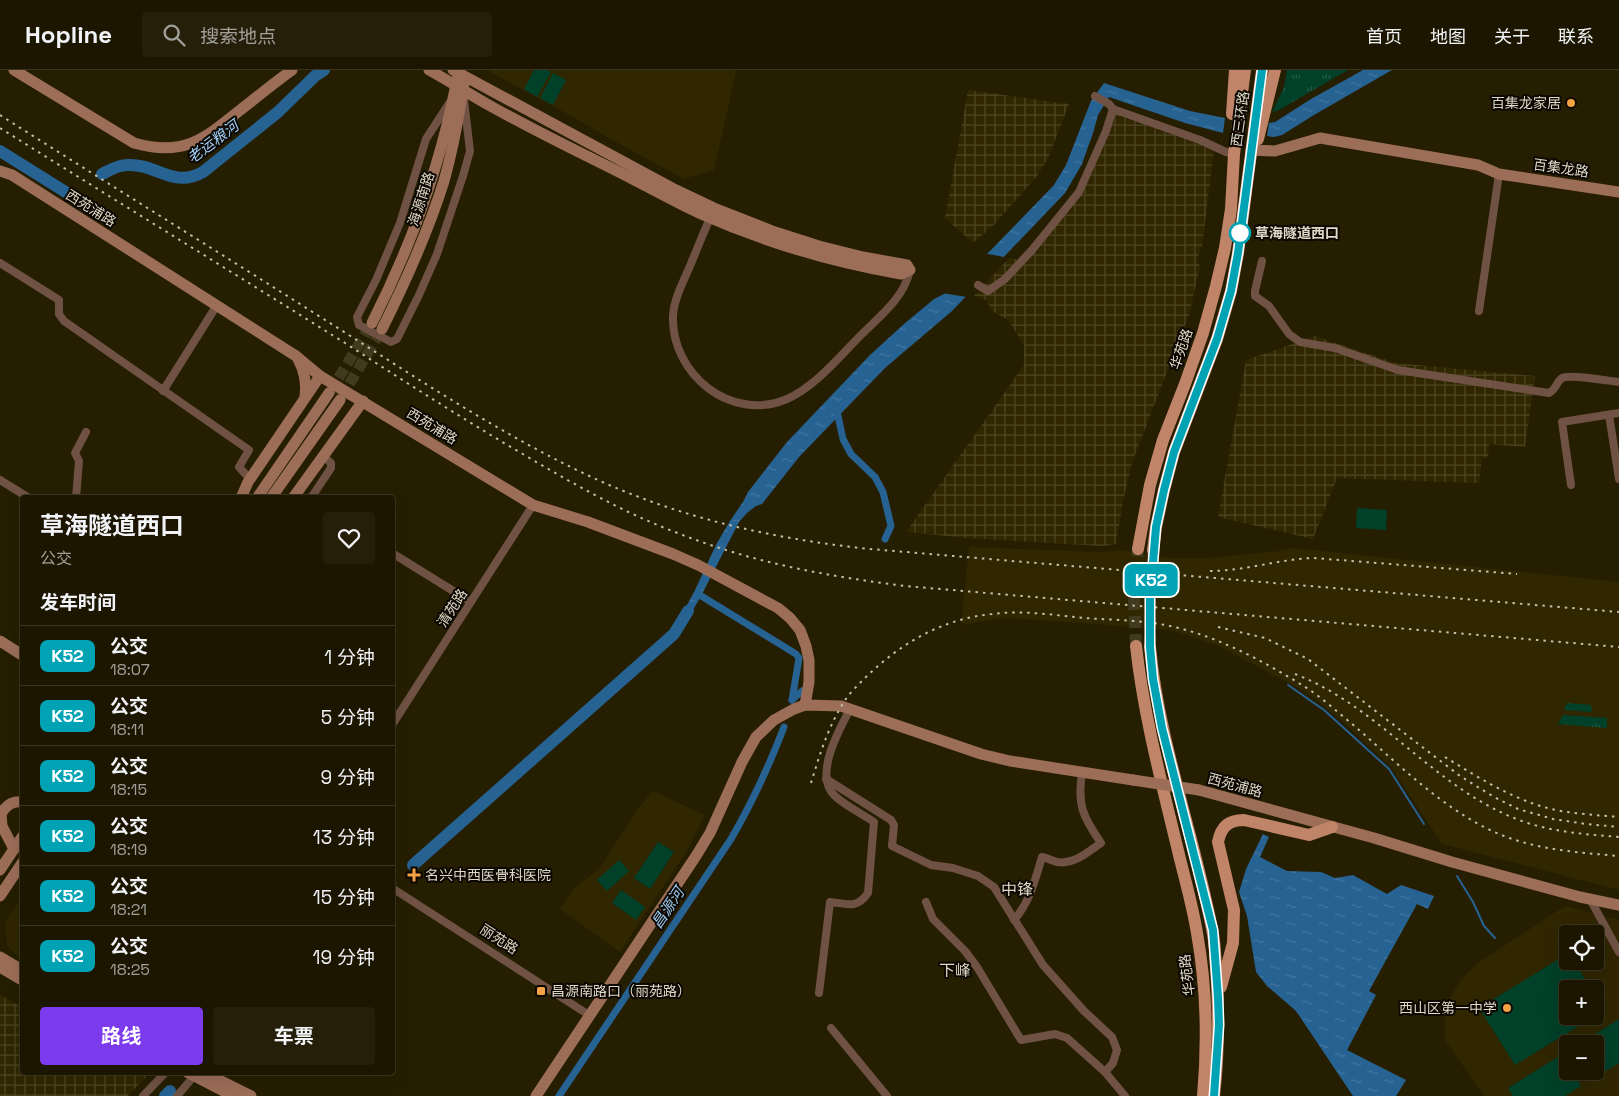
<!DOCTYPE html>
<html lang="zh">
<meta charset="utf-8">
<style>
body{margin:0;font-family:"Space Grotesk","Noto Sans SC",sans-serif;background:#251f0a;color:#f1f3f6;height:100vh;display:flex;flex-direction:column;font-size:19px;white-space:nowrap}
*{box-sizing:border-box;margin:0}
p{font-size:16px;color:#a09f99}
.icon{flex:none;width:28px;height:28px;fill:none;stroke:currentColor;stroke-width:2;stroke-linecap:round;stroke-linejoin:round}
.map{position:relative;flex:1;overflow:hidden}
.drawer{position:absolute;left:20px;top:425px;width:375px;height:580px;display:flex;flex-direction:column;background:#1c1600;border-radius:5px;box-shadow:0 5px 20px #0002,0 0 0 1px #3a3522}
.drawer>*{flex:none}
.badge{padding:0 10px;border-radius:8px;font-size:18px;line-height:32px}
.buttons{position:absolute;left:1559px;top:855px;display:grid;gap:10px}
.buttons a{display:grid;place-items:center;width:45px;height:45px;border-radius:5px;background:#1c1600;box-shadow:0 5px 20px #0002,0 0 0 1px #3a3522;font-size:25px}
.map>.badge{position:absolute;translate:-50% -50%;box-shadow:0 0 0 2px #fff}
h2{padding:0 20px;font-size:19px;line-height:45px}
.round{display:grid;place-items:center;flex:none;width:52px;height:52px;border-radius:5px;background:#251f0a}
.summary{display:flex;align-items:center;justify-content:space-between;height:85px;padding:0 20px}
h1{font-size:24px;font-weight:700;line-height:38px}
.cta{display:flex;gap:10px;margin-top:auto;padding:10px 20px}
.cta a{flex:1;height:58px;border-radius:5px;background:#7c3aed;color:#fff;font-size:20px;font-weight:700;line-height:58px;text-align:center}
.cta a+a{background:#251f0a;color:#f1f3f6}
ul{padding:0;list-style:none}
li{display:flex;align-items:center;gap:15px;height:60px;padding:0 20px;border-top:1px solid #3a3522}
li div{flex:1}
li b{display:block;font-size:19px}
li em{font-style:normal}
li .badge{min-width:55px;font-weight:700;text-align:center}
header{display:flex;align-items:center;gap:30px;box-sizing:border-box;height:70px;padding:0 25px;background:#1c1600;border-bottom:1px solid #3a3522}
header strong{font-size:24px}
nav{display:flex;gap:28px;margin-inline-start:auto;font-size:18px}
.search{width:350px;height:45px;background:#251f0a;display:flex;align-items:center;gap:12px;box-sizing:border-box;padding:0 18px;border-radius:5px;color:#a09f99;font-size:19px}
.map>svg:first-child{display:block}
.built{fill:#302600;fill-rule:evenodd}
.industrial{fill:url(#industrial-grid)}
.grass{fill:url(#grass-tufts)}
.pitch{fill:#014029}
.water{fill:url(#water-ripples)}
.pier{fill:#261e00}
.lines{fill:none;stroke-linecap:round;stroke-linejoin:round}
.stream{stroke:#266292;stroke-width:2}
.canal{stroke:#266292;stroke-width:7}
.river{stroke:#266292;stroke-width:12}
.secondary-tunnel{stroke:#413a1e;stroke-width:11;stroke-dasharray:11 5.5;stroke-linecap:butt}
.primary-tunnel{stroke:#413a1e;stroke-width:12;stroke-dasharray:12 6;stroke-linecap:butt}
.street{stroke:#6f5244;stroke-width:8}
.secondary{stroke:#9c6e58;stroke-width:11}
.primary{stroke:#c08468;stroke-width:12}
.rail{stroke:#c3beab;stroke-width:2;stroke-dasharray:2.5 5;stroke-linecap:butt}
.secondary-bridge{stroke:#9c6e58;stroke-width:11}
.line-casing{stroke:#fff;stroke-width:11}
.line{stroke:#00a3b4;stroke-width:8}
.poi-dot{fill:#f4a344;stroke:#0c0801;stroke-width:2}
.stop-dot{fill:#fff;stroke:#00a3b4;stroke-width:2.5}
.labels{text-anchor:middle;stroke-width:4;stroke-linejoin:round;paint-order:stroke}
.poi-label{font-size:14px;fill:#ddd8c7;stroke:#0c0801;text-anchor:end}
.street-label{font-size:14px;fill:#ddd8c7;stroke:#0c0801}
.stop-label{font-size:14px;font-weight:bold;fill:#ddd8c7;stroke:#0c0801;text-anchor:start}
.water-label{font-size:15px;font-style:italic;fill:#9ccbf5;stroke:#0c0801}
.quarter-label{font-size:16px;fill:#ddd8c7;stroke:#0c0801}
</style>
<header>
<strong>Hopline</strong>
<div class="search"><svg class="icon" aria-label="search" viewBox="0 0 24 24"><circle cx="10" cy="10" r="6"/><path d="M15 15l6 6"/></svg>搜索地点</div>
<nav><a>首页</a><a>地图</a><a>关于</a><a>联系</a></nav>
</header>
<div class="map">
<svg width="1619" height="1026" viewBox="0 0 1619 1026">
<defs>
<pattern id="industrial-grid" width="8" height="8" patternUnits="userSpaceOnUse" patternTransform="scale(1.25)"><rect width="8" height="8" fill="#302600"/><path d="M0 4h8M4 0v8" fill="none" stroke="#4e4524"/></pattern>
<pattern id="grass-tufts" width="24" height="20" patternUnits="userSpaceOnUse" patternTransform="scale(1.25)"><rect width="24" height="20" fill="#014029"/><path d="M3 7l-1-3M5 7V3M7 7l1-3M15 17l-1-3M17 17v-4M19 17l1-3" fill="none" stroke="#265b47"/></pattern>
<pattern id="water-ripples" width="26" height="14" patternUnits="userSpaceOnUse" patternTransform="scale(1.25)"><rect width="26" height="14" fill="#266292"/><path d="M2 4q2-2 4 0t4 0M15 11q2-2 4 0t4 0" fill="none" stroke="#4578a0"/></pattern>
</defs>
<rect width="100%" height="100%" fill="#261e00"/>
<g class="built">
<polygon points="490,0 735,0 736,2 714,100 684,109 603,65 582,52 490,2"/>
<polygon points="969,477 1100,482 1120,480 1172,488 1208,488 1279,481 1293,478 1619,512 1619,820 1442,774 1391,697 1342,651 1307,623 1217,575 1170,560 1055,551 1005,548 961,555"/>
<polygon points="653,721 705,745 687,781 620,882 560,839 574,818 599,799 639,737"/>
<polygon points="22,826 22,891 7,875 5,853"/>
<path d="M1565,836l54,14v176h-135l-39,-56v-22l4,-19 12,-19 17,-17zM1568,864h27v27h-27zM1568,919h27v27h-27zM1568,974h27v27h-27z"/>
</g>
<g class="industrial">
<polygon points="968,20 1069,34 1049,86 1038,105 993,156 973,173 945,148"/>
<polygon points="1111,44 1123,44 1214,80 1202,177 1197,189 1200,197 1189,245 1132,393 1123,432 1116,474 1102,476 967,468 906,462 1024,295 1024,275 1008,250 992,241 986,230 974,226 1009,188 1025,190 1077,124"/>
<polygon points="1315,266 1396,293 1535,306 1525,377 1489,374 1488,387 1482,388 1479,413 1337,408 1313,469 1218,447 1246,290"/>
<polygon points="0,925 22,937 22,1002 138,1002 146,1007 128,1026 0,1026"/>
</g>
<g class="grass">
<polygon points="1287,0 1348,0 1279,40 1272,42 1284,17"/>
<polygon points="1567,633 1591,635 1592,642 1564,640"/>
<polygon points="1563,645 1607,648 1607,658 1558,654"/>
</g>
<g class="pitch">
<polygon points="534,0 547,0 551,2 537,27 524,19"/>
<polygon points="553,3 566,10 553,35 540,28"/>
<polygon points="1357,438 1387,440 1386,460 1356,458"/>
<polygon points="658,772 674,782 650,819 634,808"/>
<polygon points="619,790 629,801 607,821 597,810"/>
<polygon points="621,820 645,837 636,850 612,833"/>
<polygon points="1567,884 1568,891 1574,891 1591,919 1568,919 1568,946 1595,946 1515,995 1479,938"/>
<polygon points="1619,949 1619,993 1591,1010 1585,1001 1595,1001 1595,974 1579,974"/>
<polygon points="1561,985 1567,995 1568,1001 1572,1001 1581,1016 1565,1026 1513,1026 1508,1018"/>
</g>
<g class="water">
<polygon points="1363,0 1392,0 1314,45 1282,65 1274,67 1267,66 1269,53 1275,52 1311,29"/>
<polygon points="1104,13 1190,41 1225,48 1223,63 1185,53 1109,27 1098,45 1093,63 1082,94 1065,123 952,241 885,298 799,387 762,434 756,436 747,443 739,452 700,528 682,558 676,555 694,522 717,473 730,451 743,432 748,422 787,372 870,285 904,254 934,229 946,223 992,179 1054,115 1066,95 1091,31"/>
<polygon points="1263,764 1269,767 1260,787 1287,801 1321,802 1335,808 1353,805 1387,824 1401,815 1434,826 1428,839 1417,834 1369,921 1376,925 1347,980 1406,1010 1396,1026 1353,1026 1296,941 1267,916 1256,902 1247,846 1239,822 1246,799"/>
</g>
<polygon class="pier" points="983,183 1004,187 967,227 942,223"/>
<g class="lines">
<g class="stream">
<polyline points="1288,615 1324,640 1389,699 1424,754"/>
<polyline points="1457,806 1473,832 1484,856 1495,868"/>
</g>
<g class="canal">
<polyline points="836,337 843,369 851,384 875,407 883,422 891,456 885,469"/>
<polyline points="698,524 796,584 799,588 792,630"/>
<polyline points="792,630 802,621"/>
<path d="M559,1026l172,-257c21,-36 38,-73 53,-112"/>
</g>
<g class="river">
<polyline points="0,81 80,131"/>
<path d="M102,104c8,-4 16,-9 25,-9 29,-2 46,24 76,7l75,-60 37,-36 9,-6"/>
<polyline points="413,795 674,564 688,541"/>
<polyline points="165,1026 170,1021"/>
</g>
<g class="secondary-tunnel">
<polyline points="330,322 372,253"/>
<polyline points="341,328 382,259"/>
</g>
<g class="primary-tunnel">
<polyline points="1136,576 1134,527 1138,479"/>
<polyline points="1150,577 1150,528 1153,480"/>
</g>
<g class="street">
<polyline points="1095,26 1109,34 1113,39"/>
<polyline points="450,32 426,69 400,153 376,210 357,247 359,255 391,272 397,269 419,225 437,184 463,106 470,81 464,30"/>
<path d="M712,144c-8,17 -15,35 -22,52 -7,16 -16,33 -17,50 -2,58 58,107 114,83 28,-12 53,-43 74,-64 19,-19 43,-37 49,-65"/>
<path d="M1262,191l-7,30v5l14,10 20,28 11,8 35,6 63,22 151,23c7,-3 7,-11 13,-15 7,-4 47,3 57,4"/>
<polyline points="0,193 59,230 59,244 64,251 249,380 239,397 250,409"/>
<polyline points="978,215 988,221 1005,209 1032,180 1079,122 1106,61 1113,39 1200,70 1226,82 1234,84"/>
<polyline points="1479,241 1499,104"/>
<polyline points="163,321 217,235"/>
<polyline points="1609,345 1619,409"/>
<polyline points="0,410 29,428"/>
<polyline points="1571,415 1562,352 1619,343"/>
<polyline points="76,428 79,391 75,383 86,362"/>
<polyline points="311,428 331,398 331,393 323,386"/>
<polyline points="392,483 471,532"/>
<polyline points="392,655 533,435"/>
<polyline points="826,709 891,750 894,755 892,776 931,795 953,798 978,806 994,817 1043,895 1084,941 1112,967 1117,980 1113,993 1105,1002 1125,1026"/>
<polyline points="392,818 589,945"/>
<polyline points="1590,829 1619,882"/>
<polyline points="926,832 933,849 965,881 977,897 1021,970 1055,964 1067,968 1105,1002"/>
<path d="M1014,850c16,-18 21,-40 28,-63 6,1 10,4 15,5 17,3 31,-10 44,-19 -18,-26 -24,-38 -19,-70"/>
<path d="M819,923l11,-91c18,2 27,7 38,-9l6,-71c-12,-8 -28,-16 -39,-26 -22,-20 4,-66 15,-87"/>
<polyline points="831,958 887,1026"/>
<polyline points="143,1026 166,1002"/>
<polyline points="177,1026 194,1006 198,1004"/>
</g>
<g class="secondary">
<path d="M14,0l120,73c49,14 69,-3 105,-32 18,-14 35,-28 53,-41"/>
<path d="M429,0c22,12 43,26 65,38 40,22 80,42 121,62 28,14 56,30 84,43 65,29 132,49 202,61l9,-4 -3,-5 -44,-8 -44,-11 -44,-14 -61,-24 -38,-18 -223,-120"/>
<polyline points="1251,80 1275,81 1320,68 1478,95 1499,104 1619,122"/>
<polyline points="0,101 12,105 296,286 320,306 533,435 588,452 673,484 698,495 778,538 790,548 800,560 806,576 809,590 809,612 805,635"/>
<path d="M372,253c39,-77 69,-158 85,-244"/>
<path d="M382,259c24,-48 46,-97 62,-148 9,-32 15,-65 20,-98"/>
<path d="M298,289c7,13 9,24 7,38"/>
<polyline points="241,428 248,412 320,306"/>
<polyline points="257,428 329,323"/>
<polyline points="271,428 340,330"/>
<polyline points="293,428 363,331"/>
<polyline points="0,571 22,585"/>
<polyline points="1199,720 1374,768 1452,792 1580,827 1619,835"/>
<path d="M14,779l-12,-23 -1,-12c5,-9 11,-13 21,-12"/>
<polyline points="0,800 22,767"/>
<polyline points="0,826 22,793"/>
<polyline points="0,887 22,900"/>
<polyline points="0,897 22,910"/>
<polyline points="187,1002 233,1026"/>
<polyline points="203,1002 251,1026"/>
<polyline points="536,1026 696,786 710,763 742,692 756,667 774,650 794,639 805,635 841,636 981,684 1010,691 1133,710"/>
</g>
<g class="primary">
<polyline points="1232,44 1235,0"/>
<polyline points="1258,69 1275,0"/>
<polyline points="1138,479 1150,415 1163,370 1185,314 1203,263 1216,216 1225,178 1231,139 1234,84 1245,0"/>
<polyline points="1153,480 1156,457 1164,420 1174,382 1217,269 1231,221 1238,183 1262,0"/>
<path d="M1136,576c8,72 27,142 44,213 6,24 13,49 17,74 10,56 11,107 6,163"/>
<path d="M1150,577c9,96 44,187 62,282 3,12 3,25 4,38 3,43 3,86 -2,129"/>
<path d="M1221,917l12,-44 1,-33 -16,-68c3,-15 10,-22 26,-22l65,15 23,-8"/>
</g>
<g class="rail">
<path d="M0,45c107,68 215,135 322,203 86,54 171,112 263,156 90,43 187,65 285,75l749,63"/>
<path d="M0,58c115,72 230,143 345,215 62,40 124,80 188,117 46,27 92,53 142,72 75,30 150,44 230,54l714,61"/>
<path d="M1210,501c35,0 69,-12 104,-13l203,16"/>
<polyline points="1218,557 1265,568 1308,589 1460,706 1494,727 1518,739 1553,749 1586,754 1619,757"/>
<path d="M1295,604c83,32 137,111 219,144 34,14 69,16 105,19"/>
<path d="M1445,687c34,21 67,42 106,52 22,5 45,6 68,8"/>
<path d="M811,713c8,-26 16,-53 30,-76 6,-12 16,-21 25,-30 35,-34 76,-58 126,-63 30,-4 62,1 92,4 28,2 58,2 86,8 47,10 91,34 132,59 17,10 33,25 49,38 42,36 83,78 133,104 42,22 88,25 135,29"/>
</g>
<polyline class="secondary-bridge" points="1133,710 1199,720"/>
</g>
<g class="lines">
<g class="line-casing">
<polyline id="line" points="1214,1026 1219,955 1218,927 1213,860 1162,658 1153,609 1150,577 1150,528 1156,457 1164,420 1174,382 1217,269 1231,221 1238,183 1262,0"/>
</g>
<use href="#line" class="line"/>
</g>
<g class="poi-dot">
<circle cx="1571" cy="33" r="5"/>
<path d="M411.5 797.5h5v5h5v5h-5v5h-5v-5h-5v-5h5z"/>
<rect x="536" y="916" width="10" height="10" rx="2.5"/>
<circle cx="1507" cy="938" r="5"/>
</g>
<circle class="stop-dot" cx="1240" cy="163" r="10"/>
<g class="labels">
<g class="poi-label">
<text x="1561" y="38">百集龙家居</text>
<text x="425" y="810" text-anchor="start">名兴中西医骨科医院</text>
<text x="551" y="926" text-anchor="start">昌源南路口（丽苑路）</text>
<text x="1497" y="943">西山区第一中学</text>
</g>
<g class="street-label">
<text transform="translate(1240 49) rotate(-82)" y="5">西三环路</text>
<text transform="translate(1561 98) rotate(8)" y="5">百集龙路</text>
<text transform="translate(421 129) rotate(-72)" y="5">海源南路</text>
<text transform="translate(91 138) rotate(32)" y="5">西苑浦路</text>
<text transform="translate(1181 279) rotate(-71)" y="5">华苑路</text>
<text transform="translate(432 356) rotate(31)" y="5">西苑浦路</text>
<text transform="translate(452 538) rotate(-57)" y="5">清苑路</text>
<text transform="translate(1235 715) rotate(15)" y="5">西苑浦路</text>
<text transform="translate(499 869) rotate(33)" y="5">丽苑路</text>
<text transform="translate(1187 905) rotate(-97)" y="5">华苑路</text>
</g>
<g class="stop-label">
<text x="1255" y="168">草海隧道西口</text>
</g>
<g class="water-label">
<text transform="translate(213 72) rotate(-37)" y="5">老运粮河</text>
<text transform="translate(668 838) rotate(-56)" y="5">昌源河</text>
</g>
<g class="quarter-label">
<text x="1017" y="825">中锋</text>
<text x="955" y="906">下峰</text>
</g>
</g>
</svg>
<div class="buttons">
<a><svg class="icon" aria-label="locate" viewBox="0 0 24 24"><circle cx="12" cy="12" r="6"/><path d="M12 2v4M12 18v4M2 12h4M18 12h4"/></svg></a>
<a>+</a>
<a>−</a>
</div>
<b class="badge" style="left:1151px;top:510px;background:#00a3b4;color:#fff">K52</b>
<section class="drawer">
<div class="summary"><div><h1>草海隧道西口</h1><p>公交</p></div><a class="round"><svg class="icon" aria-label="heart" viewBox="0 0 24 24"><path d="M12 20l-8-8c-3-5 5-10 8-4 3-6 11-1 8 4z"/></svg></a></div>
<h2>发车时间</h2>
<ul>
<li><span class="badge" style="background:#00a3b4;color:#fff">K52</span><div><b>公交</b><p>18:07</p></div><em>1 分钟</em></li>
<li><span class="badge" style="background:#00a3b4;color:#fff">K52</span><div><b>公交</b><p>18:11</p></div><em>5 分钟</em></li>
<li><span class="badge" style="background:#00a3b4;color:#fff">K52</span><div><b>公交</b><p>18:15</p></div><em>9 分钟</em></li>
<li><span class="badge" style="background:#00a3b4;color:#fff">K52</span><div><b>公交</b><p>18:19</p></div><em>13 分钟</em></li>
<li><span class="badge" style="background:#00a3b4;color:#fff">K52</span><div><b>公交</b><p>18:21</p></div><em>15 分钟</em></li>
<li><span class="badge" style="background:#00a3b4;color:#fff">K52</span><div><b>公交</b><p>18:25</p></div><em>19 分钟</em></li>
</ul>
<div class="cta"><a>路线</a><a>车票</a></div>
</section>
</div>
